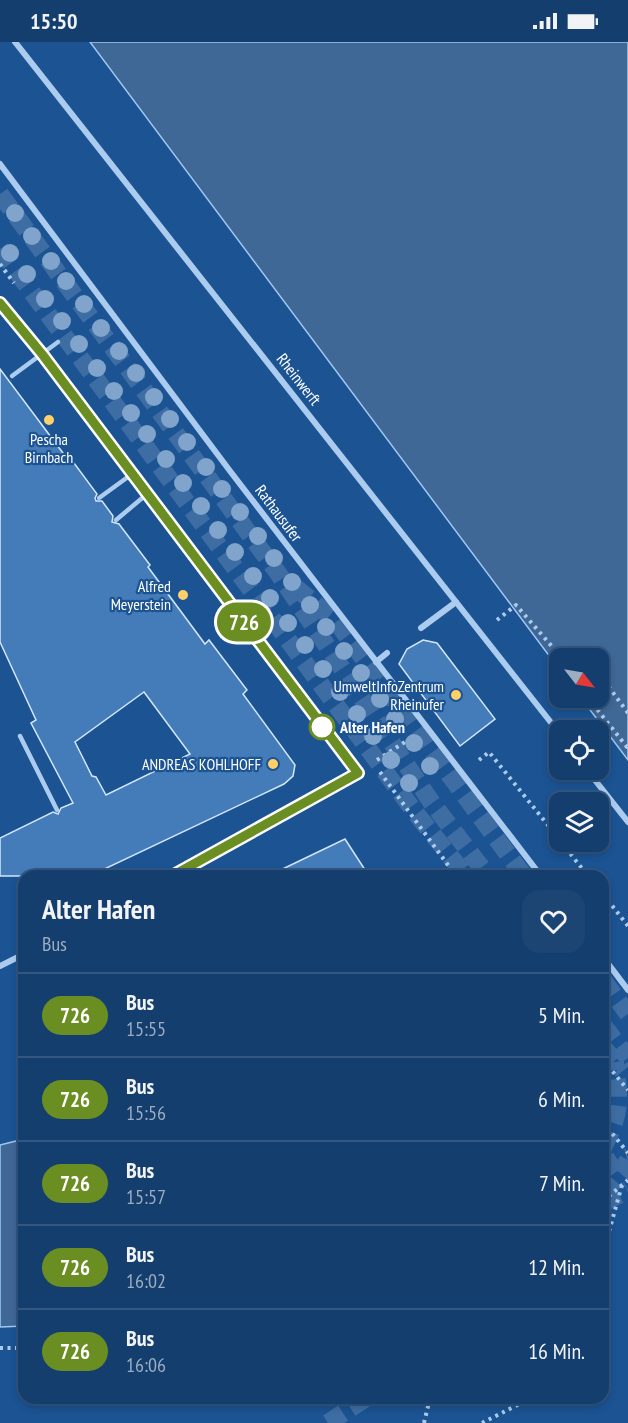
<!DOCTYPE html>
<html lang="de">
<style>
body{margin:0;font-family:"PT Sans Narrow",sans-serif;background:#1d4573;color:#f1f3f6;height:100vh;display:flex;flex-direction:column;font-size:22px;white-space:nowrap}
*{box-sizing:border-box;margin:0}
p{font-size:20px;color:#9daec2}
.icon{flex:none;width:33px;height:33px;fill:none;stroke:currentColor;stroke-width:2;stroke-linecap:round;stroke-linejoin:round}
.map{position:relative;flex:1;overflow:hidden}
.panel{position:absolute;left:18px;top:828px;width:591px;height:534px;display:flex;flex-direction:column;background:#143e6e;border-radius:18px;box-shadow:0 3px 9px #0003,0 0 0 2px #335781}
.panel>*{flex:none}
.badge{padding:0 12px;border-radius:20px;font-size:21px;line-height:39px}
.needle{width:39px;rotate:121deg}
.tools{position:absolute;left:549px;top:606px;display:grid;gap:12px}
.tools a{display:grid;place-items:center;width:60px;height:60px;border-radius:12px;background:#143e6e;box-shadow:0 3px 9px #0003,0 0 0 2px #335781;font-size:30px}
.map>.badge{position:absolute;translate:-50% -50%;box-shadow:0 0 0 3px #fff}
.round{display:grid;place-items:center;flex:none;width:63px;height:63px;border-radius:18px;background:#1d4573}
.head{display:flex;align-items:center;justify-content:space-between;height:102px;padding:0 24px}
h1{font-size:28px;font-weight:700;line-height:45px}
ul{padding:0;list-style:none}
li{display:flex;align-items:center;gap:18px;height:84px;padding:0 24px;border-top:2px solid #335781}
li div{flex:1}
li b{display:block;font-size:22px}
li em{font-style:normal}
li .badge{min-width:66px;font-weight:700;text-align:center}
.status{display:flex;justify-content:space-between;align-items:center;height:42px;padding:0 30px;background:#143e6e;direction:ltr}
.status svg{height:16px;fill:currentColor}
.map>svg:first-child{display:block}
.water{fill:#406896;stroke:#9fc7f1;stroke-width:1.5}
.building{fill:#447cba;stroke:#d2e6fb;stroke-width:1.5;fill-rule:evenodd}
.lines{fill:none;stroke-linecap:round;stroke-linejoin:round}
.highway-tunnel{stroke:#3d6da3;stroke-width:18;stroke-dasharray:18 9;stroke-linecap:butt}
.path{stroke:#acccef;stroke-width:4;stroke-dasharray:3 4.5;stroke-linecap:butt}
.lane{stroke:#acccef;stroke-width:4.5}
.street{stroke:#acccef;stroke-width:6}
.tree{fill:#80a4cc}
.line-casing{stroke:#fff;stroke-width:14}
.line{stroke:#6b8e23;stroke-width:9}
.poi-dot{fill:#ffd06a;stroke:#1b5393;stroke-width:2}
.stop-dot{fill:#fff;stroke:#6b8e23;stroke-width:3}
.labels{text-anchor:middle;stroke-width:4.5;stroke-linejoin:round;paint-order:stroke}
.street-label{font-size:16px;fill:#fff;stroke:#1b5393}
.poi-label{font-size:16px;fill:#fff;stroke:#1b5393;text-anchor:end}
.stop-label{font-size:16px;font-weight:bold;fill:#fff;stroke:#1b5393;text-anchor:start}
</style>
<div class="status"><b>15:50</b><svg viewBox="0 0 49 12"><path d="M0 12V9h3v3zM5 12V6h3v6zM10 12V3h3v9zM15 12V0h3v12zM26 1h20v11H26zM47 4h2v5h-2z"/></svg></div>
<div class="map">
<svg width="628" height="1381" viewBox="0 0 628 1381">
<rect width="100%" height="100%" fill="#1b5393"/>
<g class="water">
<polygon points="90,0 628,0 628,718 581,656 598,656 598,616 560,616 559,627"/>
<polygon points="24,1097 24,1284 0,1285 0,1103"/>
</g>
<g class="building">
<path d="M0,327l66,88 2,-2 29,39 -2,4 1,3h6l11,15 -1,6 7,2 31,41 -2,2 57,77 4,-4 38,50 -4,4 52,71 -2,11 -9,8 -190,90 -1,-3h-5l-2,5h-86v-38l53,-26 5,2 3,-6 12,-5 -42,-80 5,-3 -36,-78zM144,650l46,62 -84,41 -10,-18 -4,-1 -17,-34z"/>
<polygon points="423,598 437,601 495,677 460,704 399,622 407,607"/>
<polygon points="345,797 369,834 268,834"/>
</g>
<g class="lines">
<g class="highway-tunnel">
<polyline points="0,152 278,531 432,761 488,834"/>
<polyline points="0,207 414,769 466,834"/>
<polyline points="295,545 336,579 524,834"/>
<polyline points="603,938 628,972"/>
<polyline points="603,983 628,1016"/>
<polyline points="603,1005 623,1029"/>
<path d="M603,1106c18,-36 17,-46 12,-86"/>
<polyline points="603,1128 618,1118 628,1115"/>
<polyline points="603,1152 621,1131 628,1118"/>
<polyline points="603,1161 628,1148"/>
<polyline points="328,1381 366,1356"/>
</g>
<g class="path">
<polyline points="0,222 14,241"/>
<polyline points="497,578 516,563 562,616"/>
<polyline points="598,640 603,637 628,671"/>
<polyline points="588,656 627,705 628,704"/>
<polyline points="377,718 408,698"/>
<polyline points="479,718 489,710 560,798"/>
<polyline points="380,730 456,834"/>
<polyline points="561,800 588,834"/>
<polyline points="603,852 628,884"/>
<polyline points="603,1018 628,1048"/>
<polyline points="603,1080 628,1111"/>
<polyline points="603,1159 628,1138"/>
<polyline points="603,1211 622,1143"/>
<polyline points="0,1306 24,1306"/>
<polyline points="424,1381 430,1356"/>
<polyline points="482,1381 531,1356"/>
</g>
<g class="lane">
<polyline points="12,334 58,300"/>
<polyline points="99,456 132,432"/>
<polyline points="116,478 147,452"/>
<polyline points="20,694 57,768"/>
<polyline points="90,833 90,834"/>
</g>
<g class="street">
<polyline points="15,0 560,692"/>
<polyline points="0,122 230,429 541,834"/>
<polyline points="0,261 42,312 358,731 172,834"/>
<polyline points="421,586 456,560"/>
<polyline points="376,620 387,611"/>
<polyline points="587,728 628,780"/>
<polyline points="603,915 628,948"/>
<polyline points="0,924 24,912"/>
</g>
</g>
<g class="tree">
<circle cx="15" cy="171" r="9"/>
<circle cx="32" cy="194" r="9"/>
<circle cx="10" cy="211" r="9"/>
<circle cx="51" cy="219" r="9"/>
<circle cx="27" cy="232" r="9"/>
<circle cx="66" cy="239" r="9"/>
<circle cx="45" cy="257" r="9"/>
<circle cx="84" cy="262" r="9"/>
<circle cx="62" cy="279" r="9"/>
<circle cx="101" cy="286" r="9"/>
<circle cx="79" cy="302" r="9"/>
<circle cx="119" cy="309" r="9"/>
<circle cx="97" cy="326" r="9"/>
<circle cx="136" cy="331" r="9"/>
<circle cx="114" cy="349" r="9"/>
<circle cx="154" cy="355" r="9"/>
<circle cx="131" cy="371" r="9"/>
<circle cx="170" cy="377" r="9"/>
<circle cx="147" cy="392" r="9"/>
<circle cx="187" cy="400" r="9"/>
<circle cx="166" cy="417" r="9"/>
<circle cx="206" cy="425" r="9"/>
<circle cx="183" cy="441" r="9"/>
<circle cx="222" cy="447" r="9"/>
<circle cx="201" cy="464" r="9"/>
<circle cx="240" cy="470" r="9"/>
<circle cx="218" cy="488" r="9"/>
<circle cx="258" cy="494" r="9"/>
<circle cx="235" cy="510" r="9"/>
<circle cx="274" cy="516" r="9"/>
<circle cx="253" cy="534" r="9"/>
<circle cx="292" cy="540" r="9"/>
<circle cx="270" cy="556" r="9"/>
<circle cx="310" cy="563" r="9"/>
<circle cx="288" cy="581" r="9"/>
<circle cx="326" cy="585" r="9"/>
<circle cx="305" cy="603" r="9"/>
<circle cx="344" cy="609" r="9"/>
<circle cx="323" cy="627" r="9"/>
<circle cx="361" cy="631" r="9"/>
<circle cx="340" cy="650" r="9"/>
<circle cx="380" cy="657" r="9"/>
<circle cx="357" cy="672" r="9"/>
<circle cx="395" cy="677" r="9"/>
<circle cx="373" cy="694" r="9"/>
<circle cx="414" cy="701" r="9"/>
<circle cx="391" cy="718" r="9"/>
<circle cx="430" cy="724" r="9"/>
<circle cx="409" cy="741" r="9"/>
</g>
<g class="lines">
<g class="line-casing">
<polyline id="line" points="0,261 42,312 358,731 172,834"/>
</g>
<use href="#line" class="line"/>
</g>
<g class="poi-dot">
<circle cx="49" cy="378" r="6"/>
<circle cx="183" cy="553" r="6"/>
<circle cx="456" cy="653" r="6"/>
<circle cx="273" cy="722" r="6"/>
</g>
<circle class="stop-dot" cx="322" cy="685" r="12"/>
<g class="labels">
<g class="street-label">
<text transform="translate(299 337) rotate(52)" y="6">Rheinwerft</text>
<text transform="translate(279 471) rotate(53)" y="6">Rathausufer</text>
</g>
<g class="poi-label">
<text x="49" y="403" text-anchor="middle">Pescha<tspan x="49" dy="18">Birnbach</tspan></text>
<text x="171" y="550">Alfred<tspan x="171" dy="18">Meyerstein</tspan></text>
<text x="444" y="650">UmweltInfoZentrum<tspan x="444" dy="18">Rheinufer</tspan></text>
<text x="261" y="728">ANDREAS KOHLHOFF</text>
</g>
<g class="stop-label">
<text x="340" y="691">Alter Hafen</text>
</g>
</g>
</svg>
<div class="tools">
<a><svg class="needle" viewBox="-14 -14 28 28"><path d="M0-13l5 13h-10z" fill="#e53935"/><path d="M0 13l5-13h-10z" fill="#9daec2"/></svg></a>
<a><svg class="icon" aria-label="locate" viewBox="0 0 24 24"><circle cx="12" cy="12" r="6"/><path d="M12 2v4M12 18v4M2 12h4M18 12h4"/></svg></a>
<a><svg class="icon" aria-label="layers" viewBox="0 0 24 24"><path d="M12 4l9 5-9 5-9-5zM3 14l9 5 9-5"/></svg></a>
</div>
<b class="badge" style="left:244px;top:580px;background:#6b8e23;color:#fff">726</b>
<section class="panel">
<div class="head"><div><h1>Alter Hafen</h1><p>Bus</p></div><a class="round"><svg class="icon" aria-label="heart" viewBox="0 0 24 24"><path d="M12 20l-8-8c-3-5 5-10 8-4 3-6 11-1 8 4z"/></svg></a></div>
<ul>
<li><span class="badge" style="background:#6b8e23;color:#fff">726</span><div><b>Bus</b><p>15:55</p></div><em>5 Min.</em></li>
<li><span class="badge" style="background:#6b8e23;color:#fff">726</span><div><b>Bus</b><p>15:56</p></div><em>6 Min.</em></li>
<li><span class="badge" style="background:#6b8e23;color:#fff">726</span><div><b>Bus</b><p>15:57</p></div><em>7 Min.</em></li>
<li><span class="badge" style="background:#6b8e23;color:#fff">726</span><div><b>Bus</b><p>16:02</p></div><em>12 Min.</em></li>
<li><span class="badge" style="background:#6b8e23;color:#fff">726</span><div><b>Bus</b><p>16:06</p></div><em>16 Min.</em></li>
</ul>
</section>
</div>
